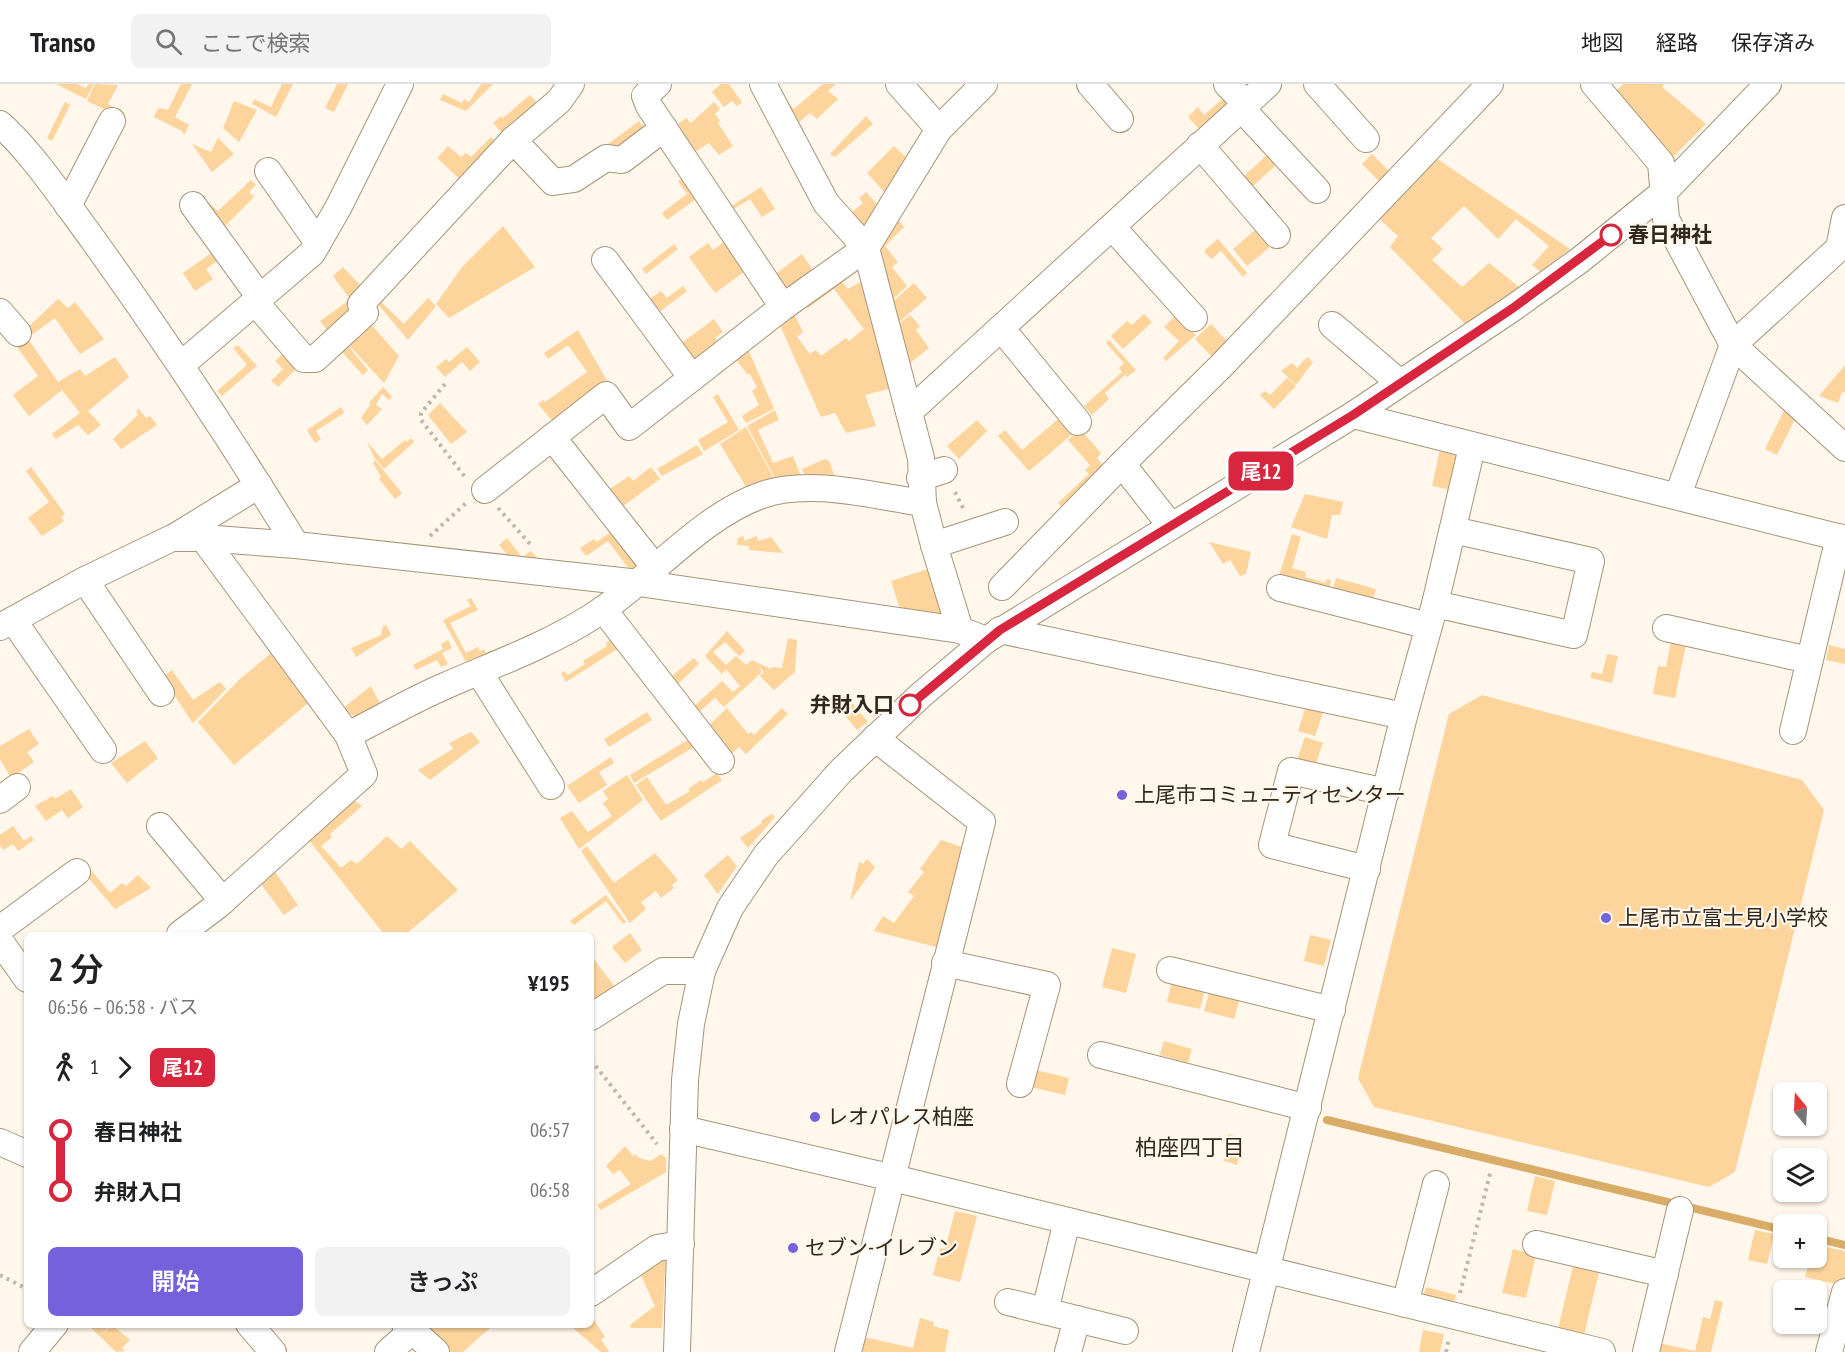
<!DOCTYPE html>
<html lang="ja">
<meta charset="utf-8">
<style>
body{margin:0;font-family:"PT Sans Narrow","Noto Sans JP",sans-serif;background:#f2f2f2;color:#202124;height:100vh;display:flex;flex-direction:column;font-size:22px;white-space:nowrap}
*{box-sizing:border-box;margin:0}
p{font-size:20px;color:#757577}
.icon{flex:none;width:33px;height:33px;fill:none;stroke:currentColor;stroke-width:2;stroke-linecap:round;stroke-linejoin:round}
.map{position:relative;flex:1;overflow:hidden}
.sheet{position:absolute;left:24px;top:848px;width:570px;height:396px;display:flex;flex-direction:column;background:#fff;border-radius:9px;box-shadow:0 2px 4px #0004}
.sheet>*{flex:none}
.badge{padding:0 12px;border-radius:9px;font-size:21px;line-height:39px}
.needle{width:39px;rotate:342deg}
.tools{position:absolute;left:1773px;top:998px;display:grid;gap:12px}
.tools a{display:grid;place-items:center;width:54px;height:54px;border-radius:9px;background:#fff;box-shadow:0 2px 4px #0004;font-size:30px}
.map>.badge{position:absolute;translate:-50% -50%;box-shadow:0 0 0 3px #fff}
.legs{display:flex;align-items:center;gap:9px;height:66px;padding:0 24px;font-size:20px}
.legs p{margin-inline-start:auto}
.head{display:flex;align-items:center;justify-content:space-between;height:102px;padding:0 24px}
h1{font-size:33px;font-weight:600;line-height:45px}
.action{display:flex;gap:12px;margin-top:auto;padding:12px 24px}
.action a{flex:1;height:69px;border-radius:9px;background:#7561dc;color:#fff;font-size:24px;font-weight:600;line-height:69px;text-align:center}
.action a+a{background:#f2f2f2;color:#202124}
ul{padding:0 24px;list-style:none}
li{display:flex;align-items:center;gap:21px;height:60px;font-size:22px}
li i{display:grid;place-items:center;width:9px;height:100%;margin:0 8px;background:currentColor}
li i::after{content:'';width:15px;height:15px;margin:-8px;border:4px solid;border-radius:50%;background:#fff}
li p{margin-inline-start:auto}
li:first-child i{background:linear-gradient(#0000 50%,currentColor 0)}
li:last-child i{background:linear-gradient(currentColor 50%,#0000 0)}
header{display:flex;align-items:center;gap:36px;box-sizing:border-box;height:84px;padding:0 30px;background:#fff;border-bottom:2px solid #e0e0e0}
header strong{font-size:28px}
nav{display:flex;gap:33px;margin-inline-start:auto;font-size:21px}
.search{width:420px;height:54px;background:#f2f2f2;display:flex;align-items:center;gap:15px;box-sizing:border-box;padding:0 21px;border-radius:9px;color:#757577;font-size:22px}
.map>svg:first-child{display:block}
.green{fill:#fdd59c;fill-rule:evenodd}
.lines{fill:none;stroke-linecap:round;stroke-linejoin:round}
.stream{stroke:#d9ac68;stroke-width:8}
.minor-casing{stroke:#a79479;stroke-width:28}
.path{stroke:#c0b8ac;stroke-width:4;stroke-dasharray:3 4.5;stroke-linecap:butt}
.minor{stroke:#fff;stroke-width:26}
.line-1-casing{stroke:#fff;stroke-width:14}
.line-1{stroke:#d7263d;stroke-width:9}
.stop-1-dot{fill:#fff;stroke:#d7263d;stroke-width:3}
.poi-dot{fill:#7561dc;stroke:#fff7eb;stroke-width:2}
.labels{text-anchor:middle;stroke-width:4.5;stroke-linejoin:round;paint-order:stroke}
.stop-label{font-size:21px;font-weight:bold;fill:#30281d;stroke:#fff7eb;text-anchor:start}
.poi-label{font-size:21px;fill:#30281d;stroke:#fff7eb;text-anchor:start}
.neighbourhood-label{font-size:22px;fill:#30281d;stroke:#fff7eb}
</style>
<header>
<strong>Transo</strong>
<div class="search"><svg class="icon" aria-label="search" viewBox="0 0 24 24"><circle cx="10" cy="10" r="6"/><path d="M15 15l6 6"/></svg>ここで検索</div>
<nav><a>地図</a><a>経路</a><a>保存済み</a></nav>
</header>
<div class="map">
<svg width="1845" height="1268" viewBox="0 0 1845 1268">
<rect width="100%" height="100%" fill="#fff7eb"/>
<g class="green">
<polygon points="56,0 77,0 86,4 89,0 94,0 86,15"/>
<polygon points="95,0 118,1 108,20 125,29 122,34 87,17"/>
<polygon points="181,0 192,0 175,33 189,41 184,51 182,47 154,33 158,24 168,26"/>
<polygon points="282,0 293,0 276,33 252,20 254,15 271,23"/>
<polygon points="337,0 348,0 334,28 325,24"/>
<polygon points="481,0 493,0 466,27 440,16 443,10 462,19 464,15 469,18"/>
<polygon points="721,0 729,0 742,18 737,22 732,17 724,23 712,8"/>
<polygon points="823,0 836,0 828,7 838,15 817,35 810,29 795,42 782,14 794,25"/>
<polygon points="1623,0 1664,0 1662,3 1706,40 1672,74 1615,8"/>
<polygon points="530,11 540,22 505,52 493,39 501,32 503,34"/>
<polygon points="1226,12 1232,18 1201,47 1188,33 1198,23 1204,31"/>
<polygon points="234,17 257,26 239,58 223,44"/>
<polygon points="65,18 70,21 52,57 47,54"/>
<polygon points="714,18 720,25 715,30 720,37 718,39 733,62 719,71 709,59 692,70 674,43 686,34 691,39"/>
<polygon points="866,32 873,40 835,73 830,70"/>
<polygon points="639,37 643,42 643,49 618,67 608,60"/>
<polygon points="491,53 498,60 463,98 437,74 448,62 461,73 466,69 471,73"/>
<polygon points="218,54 234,70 212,88 192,60 211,68"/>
<polygon points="894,62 910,77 887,111 867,89"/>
<polygon points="1268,70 1277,80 1251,104 1242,94"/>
<polygon points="1372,70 1391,89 1381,99 1362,80"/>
<polygon points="1433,72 1570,165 1541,188 1532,181 1549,162 1516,135 1498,155 1464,122 1431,154 1443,165 1432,176 1462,203 1489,179 1519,203 1467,242 1390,163 1398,152 1375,131"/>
<polygon points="685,92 700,112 667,136 662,129 687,110 678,97"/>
<polygon points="251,96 256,101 249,108 254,113 222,145 205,122 209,119 218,127"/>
<polygon points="761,103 775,125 762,133 750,115 732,126 730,123"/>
<polygon points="866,108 882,126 866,146 850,130 863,119 859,114"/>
<polygon points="895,131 904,143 885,162 898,178 892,183 907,202 892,216 878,162"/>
<polygon points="503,142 535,183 449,234 436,220 462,183"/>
<polygon points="1255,146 1270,163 1247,182 1233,165"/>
<polygon points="1218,155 1247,189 1243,193 1221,167 1211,175 1204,167"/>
<polygon points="727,156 748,185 715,209 689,173 708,159 713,166"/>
<polygon points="674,160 678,165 646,190 642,185"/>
<polygon points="216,166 221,174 206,185 213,195 195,207 183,189"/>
<polygon points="802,170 814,188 788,208 773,192"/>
<polygon points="343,183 361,202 353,219 333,192"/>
<path d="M837,192l11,13 14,-8 30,107 -27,7 11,31 -30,7 -11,-20 -14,4 -43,-96zM834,205l30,40 -15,12 -3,-3 -25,18 -5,-6 -6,4 -13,-17 6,-5 -10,-20 11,-8 4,4z"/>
<polygon points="914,199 927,214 899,238 891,219"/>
<polygon points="683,202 687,207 657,230 647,217 661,207 667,214"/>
<polygon points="428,214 436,222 408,256 376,218 378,215 404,240"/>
<polygon points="58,215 68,224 75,218 104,255 80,270 55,234 30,252 25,246"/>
<polygon points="348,217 355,227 330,250 320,237"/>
<polygon points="1144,230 1152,238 1123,265 1111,252 1127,237 1132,241"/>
<polygon points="910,231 920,242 916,246 929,264 909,280 897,241"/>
<polygon points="1176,231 1196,251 1166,277 1163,274 1179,257 1164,243"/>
<polygon points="714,235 723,248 715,254 721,261 694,281 679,261"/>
<polygon points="368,237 399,272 384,299 345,257"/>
<polygon points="1211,240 1229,259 1213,274 1195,255"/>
<polygon points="578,246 609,300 555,340 538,320 543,316 545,318 587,288 568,261 548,275 544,269"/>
<polygon points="28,255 58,298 80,285 85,292 115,273 129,293 88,327 101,341 88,351 78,341 56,355 52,350 80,329 62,306 29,332 13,311 38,292 17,263"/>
<polygon points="1109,256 1136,286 1127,293 1125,291 1105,309 1109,315 1092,331 1084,322 1122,288 1119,284 1124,279 1106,259"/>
<polygon points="344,257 368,286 363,291 337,263"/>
<polygon points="238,261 257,282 222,312 217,307 247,281 233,264"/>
<polygon points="467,263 480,278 470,287 462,278 445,293 436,283 446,275 449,278"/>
<polygon points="747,263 774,325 746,339 742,332 759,321 752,307 757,303 750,290 747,290 734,273"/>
<polygon points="286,267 298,283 278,303 271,297 283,285 275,277"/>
<polygon points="1307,273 1313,278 1296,301 1281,287 1292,279 1297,284"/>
<polygon points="1845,281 1845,308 1842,308 1838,319 1819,312"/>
<polygon points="1287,294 1296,302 1274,325 1260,311 1265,307 1270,311"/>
<polygon points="383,303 392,313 389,316 382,310 376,321 382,325 367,341 361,334 370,321 369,319"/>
<polygon points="718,310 739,346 704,367 698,356 728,338 713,313"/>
<polygon points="440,319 467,348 451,360 428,331"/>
<polygon points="341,323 344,329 316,347 321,355 315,359 307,346"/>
<polygon points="1786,323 1796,333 1777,371 1765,365"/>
<polygon points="139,325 146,334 150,332 157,341 121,365 113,355 138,331 136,327"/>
<polygon points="775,326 779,336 758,346 773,379 793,372 802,395 777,398 747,342"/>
<polygon points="1064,330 1077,346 1029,387 998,352 1005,346 1022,366"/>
<polygon points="977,336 987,347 959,375 947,362"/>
<polygon points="746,343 776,398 748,406 720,360"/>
<polygon points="1080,345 1101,369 1097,374 1109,388 1065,427 1058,419 1089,390 1085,386 1090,381 1068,356"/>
<polygon points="411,354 414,358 384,385 374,373 367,358 382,375 405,356 407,358"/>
<polygon points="697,361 703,370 662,392 657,385"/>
<polygon points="1440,365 1456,369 1463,376 1456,407 1432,402"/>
<polygon points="825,375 829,377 837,398 806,395 802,385"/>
<polygon points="375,376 402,409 395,415 379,395 381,393 373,379"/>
<polygon points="590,378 610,405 629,392 633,397 651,383 660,395 619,425 585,381"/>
<polygon points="31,383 65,430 61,433 64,437 42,452 28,434 49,418 26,387"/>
<polygon points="1305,410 1343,418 1340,431 1332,431 1327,455 1291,443"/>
<polygon points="613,446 642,485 629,485 608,457 586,472 580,464 594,455 597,458"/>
<polygon points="1292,450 1301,453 1292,484 1306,488 1305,493 1325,499 1327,495 1331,496 1328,509 1278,495"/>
<polygon points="743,452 745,457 756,452 759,457 771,453 783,469 749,466 749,462 737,461 738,454"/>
<polygon points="507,454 522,473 531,467 541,478 510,474 499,461"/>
<polygon points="1209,458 1251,468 1246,490 1240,492 1230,476 1223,480"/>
<polygon points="931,484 942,531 900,525 891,497"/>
<polygon points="1336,494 1376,505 1372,519 1332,509"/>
<polygon points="471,514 478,526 450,539 466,569 478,563 480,567 484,565 490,577 470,585 443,536 471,522 467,516"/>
<polygon points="386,541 391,551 356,573 351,564 381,551 383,542"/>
<polygon points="727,547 745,567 739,572 725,558 713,568 726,581 736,572 746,581 752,576 771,585 772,583 782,584 788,554 797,556 795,588 774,606 760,592 764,588 757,581 762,588 724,623 715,614 698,629 692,624 722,597 733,608 740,602 726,585 722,590 705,572"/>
<polygon points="611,555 622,562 566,598 561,590 564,587 568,591 585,580 583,577 607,562 606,559"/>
<polygon points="448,556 452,564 442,569 448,580 441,583 437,576 416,586 413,581 443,565 441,560"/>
<polygon points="1671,557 1686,560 1675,614 1653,610 1658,582 1666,583"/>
<polygon points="1829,561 1845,565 1845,580 1826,576"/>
<polygon points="275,566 313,615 234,681 198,638 241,594"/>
<polygon points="1607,570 1618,572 1612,599 1590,594 1592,588 1602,590"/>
<polygon points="694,574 699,580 676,602 669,594"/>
<polygon points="172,586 193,616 220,598 226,605 193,639 162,593"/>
<polygon points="371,602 383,626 360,634 345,628 343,624"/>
<polygon points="1482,611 1802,696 1824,726 1735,1088 1709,1103 1374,1023 1358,994 1449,630"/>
<polygon points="846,615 850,616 868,638 857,646 837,622"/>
<polygon points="1307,619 1324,625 1315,652 1298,647"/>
<polygon points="727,624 748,650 751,648 754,651 782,624 788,630 746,670 739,663 730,671 705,645"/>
<polygon points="647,628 652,636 609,663 604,655"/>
<polygon points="29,645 39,660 27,668 34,678 11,694 0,675 0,662"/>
<polygon points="471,648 480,658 430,696 418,686 453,665 449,659"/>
<polygon points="1305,653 1323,659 1314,685 1296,679"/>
<polygon points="689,655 694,663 634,699 630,691"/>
<polygon points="145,657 158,674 127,699 111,679"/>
<polygon points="611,673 614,679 599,688 607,701 579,719 567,702"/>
<polygon points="717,689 722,696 661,737 636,701 647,693 666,721 690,707 688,705 701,696 703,698"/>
<polygon points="627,691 643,716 579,765 560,734 572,727 588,748 612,732 603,719 608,715 603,707"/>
<polygon points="71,705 83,723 68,734 62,726 46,737 35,722 53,712 55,715"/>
<polygon points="351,714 362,722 330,750 332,753 321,762 341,784 351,776 357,780 387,752 401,765 410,757 458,806 406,850 384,850 308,755"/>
<polygon points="771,730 775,733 748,764 740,754 762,739 761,737"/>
<polygon points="13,742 24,757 31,752 34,756 18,767 13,760 3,766 0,761 0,751"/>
<polygon points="941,756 965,764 940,864 874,847 883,832 894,839 914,812 908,808 924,788 920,785"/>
<polygon points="587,762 614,799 655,769 678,796 672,801 674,804 661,814 656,807 641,818 646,825 630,839 581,767"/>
<polygon points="728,771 737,782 718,810 704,791"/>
<polygon points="867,775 875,783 850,817 859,778 863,780"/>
<polygon points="90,785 110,809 122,799 126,802 138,791 151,804 115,825 84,789"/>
<polygon points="273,785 298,821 284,831 258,796"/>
<polygon points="606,811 626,838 623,840 606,817 574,841 570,837"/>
<polygon points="630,849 642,866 625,879 612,863"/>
<polygon points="1310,851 1331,856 1324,882 1304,877"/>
<polygon points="1112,864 1136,870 1126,909 1102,903"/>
<polygon points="593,874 618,907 599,921 591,909 593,904 591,876"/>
<polygon points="1172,897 1205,905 1200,925 1167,918"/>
<polygon points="1210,906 1240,914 1234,935 1204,927"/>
<polygon points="1164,957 1192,965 1188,979 1160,971"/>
<polygon points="1036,986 1069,994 1065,1011 1031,1003"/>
<polygon points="1228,1050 1244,1055 1237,1081 1224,1077"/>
<polygon points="625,1062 633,1072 635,1070 639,1074 651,1077 661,1070 666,1074 666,1088 601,1126 597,1121 631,1100 620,1086 613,1090 606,1082"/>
<polygon points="1535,1092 1555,1097 1547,1131 1527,1127"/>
<polygon points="955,1127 977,1132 960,1198 933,1191 940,1164 945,1165"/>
<polygon points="1755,1146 1774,1150 1767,1180 1748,1176"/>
<polygon points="1817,1161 1845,1167 1845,1202 1805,1193 1810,1173 1816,1173"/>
<polygon points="1513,1165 1536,1171 1526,1214 1502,1209"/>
<polygon points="666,1169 662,1244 631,1244 630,1241 655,1222 638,1185"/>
<polygon points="1574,1178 1600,1184 1584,1251 1558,1245"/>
<polygon points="1426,1203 1456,1211 1454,1220 1423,1213"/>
<polygon points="1715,1216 1723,1218 1711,1268 1657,1268 1659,1259 1695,1267 1703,1233 1710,1235"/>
<polygon points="591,1231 605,1253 601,1255 609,1268 601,1268 572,1243 575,1241 591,1240"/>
<polygon points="920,1234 934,1238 933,1242 949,1246 945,1268 856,1268 859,1252 913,1264"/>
<polygon points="422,1240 493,1241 463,1268 444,1268"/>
<polygon points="88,1241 110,1241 102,1251 112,1241 130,1256 122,1264 125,1267 116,1268"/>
<polygon points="1423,1246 1444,1250 1440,1268 1419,1268"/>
</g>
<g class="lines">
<g class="stream">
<polyline points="1327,1036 1784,1146"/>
<polyline points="1816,1154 1845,1161"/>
</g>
<g class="minor-casing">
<g id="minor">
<polyline points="658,0 645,12 649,22 783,223"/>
<polyline points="763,0 826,119 866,164 921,374 923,419 934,461 960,546"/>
<polyline points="899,0 939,45"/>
<polyline points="1090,0 1120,35"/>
<polyline points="1227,0 1246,20"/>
<polyline points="1317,0 1366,55"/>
<polyline points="1594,0 1661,79 1666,135 1733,261 1845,364"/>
<polyline points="1241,24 1317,106"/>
<path d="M0,40c32,28 68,82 94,117 71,99 138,200 202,304"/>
<polyline points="513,56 553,98 574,95 606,74 622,76 664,44"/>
<polyline points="1200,61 1277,151"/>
<polyline points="268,87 318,159"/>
<polyline points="193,121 261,215"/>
<polyline points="68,122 112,37"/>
<polyline points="1112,143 1194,234"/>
<polyline points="605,176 692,294"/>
<polyline points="256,219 304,275 315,275 365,229 361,220 513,56 559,17 571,0"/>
<polyline points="0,228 18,249"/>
<polyline points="1332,241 1400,299"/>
<polyline points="1001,244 1078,338"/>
<polyline points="181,281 312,169 338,124 400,0"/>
<polyline points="910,327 1268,0"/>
<polyline points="1353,331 1845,455"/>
<polyline points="552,353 656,485"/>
<polyline points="920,394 944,386"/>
<polyline points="485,406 606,311 629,343 783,223 866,164 939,45 984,0"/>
<polyline points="1678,411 1733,261 1839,164 1845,134"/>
<polyline points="1171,442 1122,380 1223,280 1490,0"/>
<polyline points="173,454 259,401"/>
<polyline points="934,461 1005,438"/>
<polyline points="85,496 161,609"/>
<polyline points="1002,503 1122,380"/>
<polyline points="1280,504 1429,542"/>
<polyline points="1435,520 1574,551 1591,477 1453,446"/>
<polyline points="603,525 721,677"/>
<polyline points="13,536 103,666"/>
<polyline points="0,543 85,496 172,454 203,454 296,461 639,499 960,546 986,556"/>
<polyline points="1666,544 1809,576"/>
<polyline points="1000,546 1404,632"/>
<polyline points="479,588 551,702"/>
<polyline points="1793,647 1839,453"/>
<path d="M348,651c32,-16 64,-35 97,-49 50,-22 101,-40 148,-70 56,-35 106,-99 169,-121 48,-17 111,1 161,8"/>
<polyline points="0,716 17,703"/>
<polyline points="160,742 223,817"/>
<polyline points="1367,785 1272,761 1291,687 1386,708"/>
<polyline points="0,845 77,788"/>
<polyline points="180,850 217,822 364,690 348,651 203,454"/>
<polyline points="0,857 27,895"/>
<polyline points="945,879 1047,901 1020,1000"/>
<polyline points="1170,886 1332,926"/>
<polyline points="591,933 663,887 702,887"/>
<polyline points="1101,971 1308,1024"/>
<polyline points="683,1045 893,1094 1602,1268"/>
<polyline points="0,1058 27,1070"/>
<polyline points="1536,1160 1665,1190"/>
<polyline points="591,1209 657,1164 681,1160"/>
<polyline points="1008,1218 1125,1247"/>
<polyline points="1405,1220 1436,1100"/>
<polyline points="1045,1227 1067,1137"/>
<polyline points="249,1240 273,1268"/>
<polyline points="405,1240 436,1268"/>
<polyline points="32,1268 55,1240"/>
<polyline points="388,1268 412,1247"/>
<polyline points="677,1268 685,996 691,940 702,887 730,824 766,771 841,687 921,611 986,556 1353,331 1513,224 1580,176 1664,108 1768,0"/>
<polyline points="848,1268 982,738 875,654"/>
<polyline points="1068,1268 1077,1235"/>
<polyline points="1246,1268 1404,632 1435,520 1472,363"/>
<polyline points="1646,1268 1680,1126"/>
<polyline points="1829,1268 1845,1208"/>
</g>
</g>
<g class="path">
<polyline points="445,300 421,329 421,336 465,393"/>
<polyline points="955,408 964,426"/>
<polyline points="498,424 531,461"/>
<polyline points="430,452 466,419"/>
<polyline points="591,976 657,1060"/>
<polyline points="0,1191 27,1205"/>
<polyline points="1460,1209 1491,1086"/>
<polyline points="1446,1268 1449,1254"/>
</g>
<use href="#minor" class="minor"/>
</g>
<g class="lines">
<g class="line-1-casing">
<polyline id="line-1" points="910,621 1000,546 1353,331 1513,224 1611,151"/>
</g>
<use href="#line-1" class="line-1"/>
</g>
<g class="stop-1-dot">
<circle cx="1611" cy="151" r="10"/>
<circle cx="910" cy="621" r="10"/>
</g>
<g class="poi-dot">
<circle cx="1122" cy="711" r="6"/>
<circle cx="1606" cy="834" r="6"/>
<circle cx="815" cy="1033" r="6"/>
<circle cx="793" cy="1164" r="6"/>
</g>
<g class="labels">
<g class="stop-label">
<text x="1628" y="158">春日神社</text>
<text x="894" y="628" text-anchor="end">弁財入口</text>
</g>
<g class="poi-label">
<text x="1134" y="718">上尾市コミュニティセンター</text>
<text x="1618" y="841">上尾市立富士見小学校</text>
<text x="827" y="1040">レオパレス柏座</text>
<text x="805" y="1171">セブン-イレブン</text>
</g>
<g class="neighbourhood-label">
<text x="1190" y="1071">柏座四丁目</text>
</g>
</g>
</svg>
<div class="tools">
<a><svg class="needle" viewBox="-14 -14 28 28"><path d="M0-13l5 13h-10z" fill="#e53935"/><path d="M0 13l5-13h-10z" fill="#757577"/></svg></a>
<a><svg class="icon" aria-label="layers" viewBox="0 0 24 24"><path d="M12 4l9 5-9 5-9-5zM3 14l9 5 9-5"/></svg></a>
<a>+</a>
<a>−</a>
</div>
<b class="badge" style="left:1261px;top:387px;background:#d7263d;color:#fff">尾12</b>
<section class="sheet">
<div class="head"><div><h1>2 分</h1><p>06:56 – 06:58 · バス</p></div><b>¥195</b></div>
<div class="legs"><svg class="icon" aria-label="walk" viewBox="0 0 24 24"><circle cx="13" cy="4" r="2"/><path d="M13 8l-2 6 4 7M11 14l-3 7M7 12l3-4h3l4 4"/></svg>1<svg class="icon" aria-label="forward" viewBox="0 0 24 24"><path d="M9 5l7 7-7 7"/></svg><b class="badge" style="background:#d7263d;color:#fff">尾12</b></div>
<ul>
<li><i style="color:#d7263d"></i><b>春日神社</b><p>06:57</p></li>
<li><i style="color:#d7263d"></i><b>弁財入口</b><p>06:58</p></li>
</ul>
<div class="action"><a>開始</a><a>きっぷ</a></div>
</section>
</div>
